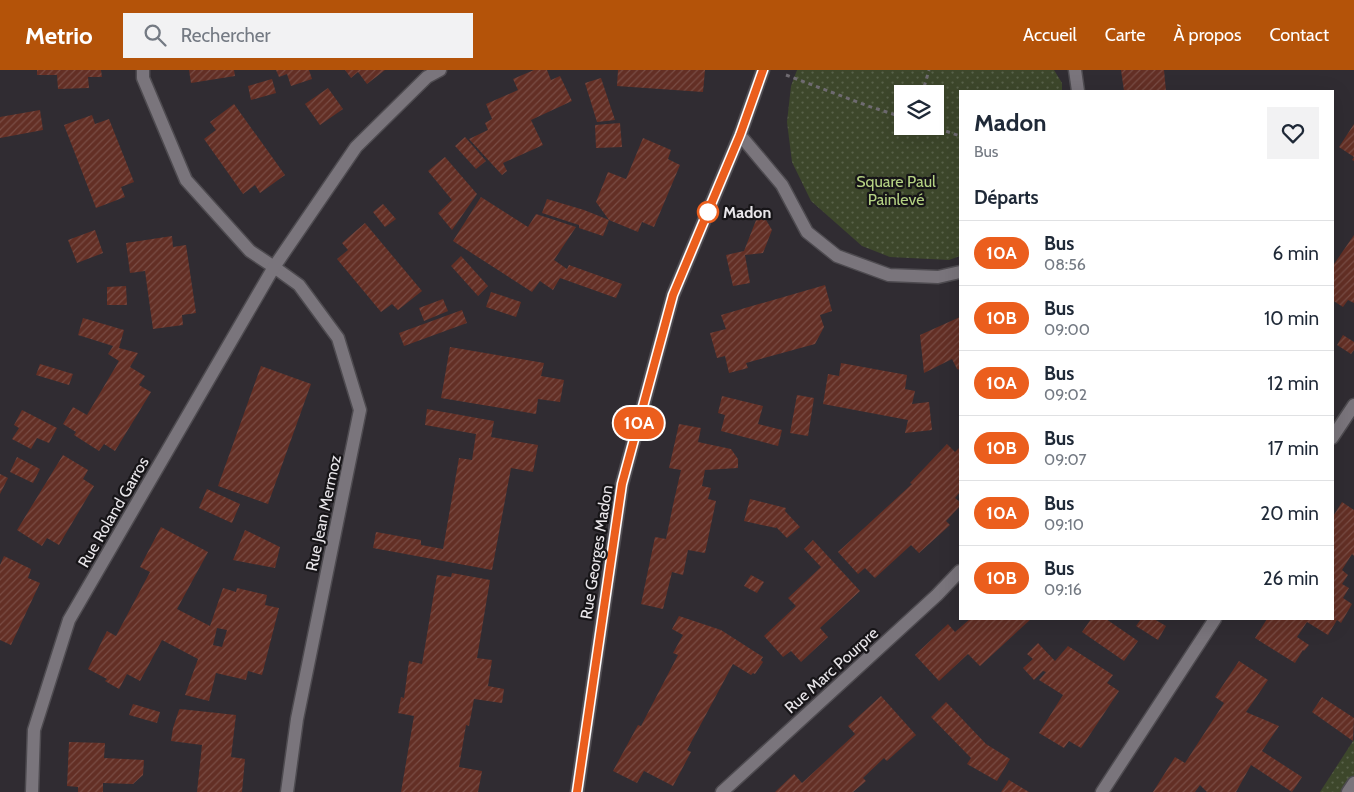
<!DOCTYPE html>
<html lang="fr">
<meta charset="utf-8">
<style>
body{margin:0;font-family:Cabin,sans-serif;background:#f2f2f3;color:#1f2937;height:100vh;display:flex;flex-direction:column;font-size:19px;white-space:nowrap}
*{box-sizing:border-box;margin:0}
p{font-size:16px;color:#747a83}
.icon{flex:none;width:28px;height:28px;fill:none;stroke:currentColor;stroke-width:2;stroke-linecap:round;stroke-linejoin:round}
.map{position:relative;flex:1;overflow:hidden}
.details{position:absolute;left:959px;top:20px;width:375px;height:530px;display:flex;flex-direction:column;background:#fff;border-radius:0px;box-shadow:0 5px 20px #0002}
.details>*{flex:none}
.badge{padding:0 10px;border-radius:16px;font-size:18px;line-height:32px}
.fabs{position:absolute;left:894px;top:15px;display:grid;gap:10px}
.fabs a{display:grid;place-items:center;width:50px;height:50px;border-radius:0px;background:#fff;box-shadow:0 5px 20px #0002;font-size:25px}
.map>.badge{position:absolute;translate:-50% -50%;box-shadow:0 0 0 2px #fff}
h2{padding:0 15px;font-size:19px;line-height:45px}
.round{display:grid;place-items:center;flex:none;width:52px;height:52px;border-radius:0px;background:#f2f2f3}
.headline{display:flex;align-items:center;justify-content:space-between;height:85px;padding:0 15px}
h1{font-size:24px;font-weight:700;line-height:38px}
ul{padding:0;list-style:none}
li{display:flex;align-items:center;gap:15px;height:65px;padding:0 15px;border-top:1px solid #e0e1e3}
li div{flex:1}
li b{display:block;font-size:19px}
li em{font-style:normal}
li .badge{min-width:55px;font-weight:700;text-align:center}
header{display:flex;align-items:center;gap:30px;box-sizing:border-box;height:70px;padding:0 25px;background:#b45309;color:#fff}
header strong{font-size:24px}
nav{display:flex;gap:28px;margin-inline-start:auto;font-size:18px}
.search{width:350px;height:45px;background:#f2f2f3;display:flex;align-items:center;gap:12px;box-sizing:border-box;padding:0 18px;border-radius:0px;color:#747a83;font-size:19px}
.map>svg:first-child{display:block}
.green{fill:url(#green-dots);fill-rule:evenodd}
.building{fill:url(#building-hatch);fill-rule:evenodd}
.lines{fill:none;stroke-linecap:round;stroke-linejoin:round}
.service-casing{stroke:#4e4b50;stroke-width:15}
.minor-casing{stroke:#4e4b50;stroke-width:15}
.path{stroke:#6f6b71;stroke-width:3;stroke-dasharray:4 4;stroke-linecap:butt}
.service{stroke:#7a757c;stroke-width:12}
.minor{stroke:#7a757c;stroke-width:12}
.line-casing{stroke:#fff;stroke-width:11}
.line{stroke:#eb5e1d;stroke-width:8}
.stop-dot{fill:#fff;stroke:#eb5e1d;stroke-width:2.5}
.labels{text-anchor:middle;stroke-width:4.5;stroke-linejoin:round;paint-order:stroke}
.park-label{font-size:16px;fill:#b5d283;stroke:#171518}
.stop-label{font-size:16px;font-weight:bold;fill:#e9e6ea;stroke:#171518;text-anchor:start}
.street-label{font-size:16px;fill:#e9e6ea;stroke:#171518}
</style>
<header>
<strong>Metrio</strong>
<div class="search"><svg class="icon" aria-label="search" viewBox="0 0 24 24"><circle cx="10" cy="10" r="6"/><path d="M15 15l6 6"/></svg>Rechercher</div>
<nav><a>Accueil</a><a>Carte</a><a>À propos</a><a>Contact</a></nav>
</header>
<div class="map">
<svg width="1354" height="722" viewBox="0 0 1354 722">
<defs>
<pattern id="green-dots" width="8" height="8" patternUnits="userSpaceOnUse" patternTransform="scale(1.25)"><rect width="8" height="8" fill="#3d472b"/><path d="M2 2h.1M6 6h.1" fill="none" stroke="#59624a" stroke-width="1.8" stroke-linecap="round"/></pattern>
<pattern id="building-hatch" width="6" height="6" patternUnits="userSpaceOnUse" patternTransform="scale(1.25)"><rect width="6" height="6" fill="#632f25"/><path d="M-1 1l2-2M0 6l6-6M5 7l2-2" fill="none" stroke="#794d45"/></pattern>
</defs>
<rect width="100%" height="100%" fill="#302c32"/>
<g class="green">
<path d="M797,0h257l8,13v8h-102v165l-11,4 -59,-3 -28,-11 -51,-45 -19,-39 -5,-40 4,-36zM902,24h33v32h-33z"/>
<polygon points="1354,670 1354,722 1320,722 1353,671"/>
</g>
<g class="building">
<polygon points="37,0 101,0 102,7 88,7 89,18 58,19 57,5 37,5"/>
<polygon points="189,0 234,0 235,6 191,13"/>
<polygon points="276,0 309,0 312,9 291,16 287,4 279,7"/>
<polygon points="345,0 385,0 367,14 358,2 351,8"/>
<polygon points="534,0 547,0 551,10 560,6 572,31 531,50 543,75 503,93 507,101 502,105 469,69 488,60 485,53 492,49 486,34 518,20 513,9"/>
<polygon points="618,0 705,0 703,22 617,16"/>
<polygon points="1121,0 1164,0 1166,21 1124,21"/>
<polygon points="601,8 615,50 597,52 585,13"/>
<polygon points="272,9 276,23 251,30 248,16"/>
<polygon points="328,18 343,39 320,55 305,34"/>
<polygon points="234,34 285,105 260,123 255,115 243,124 204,69 216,60 210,52"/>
<polygon points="40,40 43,60 0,68 0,47"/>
<polygon points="92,45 95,54 109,49 134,112 121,117 125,127 96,138 64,55"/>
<polygon points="620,53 622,77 596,78 595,55"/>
<polygon points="1354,54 1354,91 1352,90 1354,87 1339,77"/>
<polygon points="465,67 486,91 476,99 455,76"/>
<polygon points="643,68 671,80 668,89 680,95 654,157 642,152 638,162 609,150 596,132 608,102 626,109"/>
<polygon points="445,87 477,124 452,160 438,143 452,130 428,101"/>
<polygon points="481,127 528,157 536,144 576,157 554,190 567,199 569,195 622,214 616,228 560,208 553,220 540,211 532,222 453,171"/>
<polygon points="547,129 584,140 609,150 603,166 579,158 579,155 542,143"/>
<polygon points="383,134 396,149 385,157 373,142"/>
<polygon points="760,140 772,160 763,183 745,185 750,213 733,216 726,185 744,181"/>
<polygon points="365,153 422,221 398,240 392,234 381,242 337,189 348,180 342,173"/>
<polygon points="95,160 103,183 77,193 68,170"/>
<polygon points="1354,165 1354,233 1348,230 1343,237 1332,230 1332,197"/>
<polygon points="172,166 173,177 186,175 196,243 182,245 183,255 153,259 145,201 130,203 126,173"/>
<polygon points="461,186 488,216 478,226 451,196"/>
<polygon points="825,215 832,241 820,245 824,257 815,274 746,293 748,298 729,303 725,286 717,288 710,263 726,259 721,245"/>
<polygon points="126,216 127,235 107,235 107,217"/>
<polygon points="491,222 521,232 516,247 486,237"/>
<polygon points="443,229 448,241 424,251 419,238"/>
<polygon points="462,240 467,253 404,276 399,263"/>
<polygon points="960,247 960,300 957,299 952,289 924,303 920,265"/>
<polygon points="83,248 124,260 119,278 138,283 130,297 145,306 139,315 151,322 115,381 104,374 99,381 74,365 76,362 63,354 73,337 87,345 119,291 108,284 113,276 78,265"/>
<polygon points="1343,265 1354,272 1354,280 1351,284 1337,275"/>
<polygon points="450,277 544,293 541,306 564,310 560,332 538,329 536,344 441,328"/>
<polygon points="841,293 907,305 905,319 915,321 912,334 929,332 932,360 905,363 908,350 823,334 828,304 839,306"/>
<polygon points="40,294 73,304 69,315 36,305"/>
<polygon points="261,296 311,314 268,434 218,416"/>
<polygon points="797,325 814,328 808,366 790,363"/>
<polygon points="722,326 763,336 758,354 782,360 778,376 721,361 725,345 718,343"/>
<polygon points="427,339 494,351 491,367 538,375 533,402 511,398 492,500 373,478 376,462 421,470 421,475 443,479 459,388 472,390 476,364 425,355"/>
<polygon points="22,340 57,358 49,373 37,368 31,379 12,369 19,358 14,355"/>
<polygon points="679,354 701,358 698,372 731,379 738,389 738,398 705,400 702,416 711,418 708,429 716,431 705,483 688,480 683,505 672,502 663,539 641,534 655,467 666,469 673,435 681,400 669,398"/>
<polygon points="947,374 955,382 960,377 960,422 955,428 960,432 960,436 946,451 950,455 919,483 911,475 875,508 865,498 858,504 838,482 912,414 910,413"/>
<polygon points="63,385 88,400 83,409 94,416 59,475 47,468 42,476 17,460"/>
<polygon points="17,387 40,399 33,413 10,402"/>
<polygon points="0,404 8,408 0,424"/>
<polygon points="207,419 240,434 232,453 199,438"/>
<polygon points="750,429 786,438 785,441 800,457 787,468 776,457 776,458 744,451"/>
<polygon points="1342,432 1354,440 1354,486 1352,484 1342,500 1348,505 1342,514 1349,518 1343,528 1352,534 1341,553 1337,550 1328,565 1307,552 1297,567 1309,575 1304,581 1303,580 1295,593 1255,568 1267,549 1332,549 1332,448"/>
<path d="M161,457l47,25 -31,57 33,17 13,-38 13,4 1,-4 30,7 -2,10 14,3 -17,67 -14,-4 -2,9 -30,-7 -7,28 -24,-6 13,-36 -36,-19 -22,41 -13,-7 -8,15 -14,-8 2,-2 -19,-10 19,-38 9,5 34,-64 -10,-5zM217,558l10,2 -5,17 -9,-2z"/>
<polygon points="245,460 280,477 275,498 233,490"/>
<polygon points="813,470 860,521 820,558 828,567 801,592 791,581 783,587 764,566 796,536 788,528 821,497 804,479"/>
<polygon points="4,486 31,499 28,508 40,513 11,575 0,570 0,495"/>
<polygon points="452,503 490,510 477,588 492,590 488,616 504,619 502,633 474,629 469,656 466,655 459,697 482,701 478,722 401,722 414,646 398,643 401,627 404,628 409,591 422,594 437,505 451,507"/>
<polygon points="751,505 764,512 757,523 744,516"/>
<polygon points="679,546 721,560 763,587 761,590 763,592 755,604 753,603 751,605 733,594 687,680 691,682 673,716 644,701 637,713 613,701 638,655 641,656 678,585 673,583 683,565 672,559"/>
<polygon points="970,549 1031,549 980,596 968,584 939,611 915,585 948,554 955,562"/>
<polygon points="1091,549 1106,549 1138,571 1124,591 1082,562"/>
<polygon points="1141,549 1154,549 1166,556 1158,570 1136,556"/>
<polygon points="1038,573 1055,591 1068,576 1113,605 1107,613 1119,621 1081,678 1069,671 1064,678 1039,663 1063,625 1039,610 1046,602 1043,601 1034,610 1023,598 1033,589 1027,584"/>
<polygon points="1239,591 1268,610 1246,642 1279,656 1262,681 1302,707 1292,722 1251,695 1236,722 1207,722 1200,715 1195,722 1153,722 1175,687 1185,693 1224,633 1215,627"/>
<polygon points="881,626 916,665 887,691 884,688 863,708 866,711 853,722 775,722 794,704 802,713 855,664 848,656"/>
<polygon points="1322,627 1354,648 1353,671 1312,642"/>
<polygon points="946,632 986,674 1010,689 997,711 967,694 971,688 931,647"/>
<polygon points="133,634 160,642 157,653 129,645"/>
<polygon points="180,639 236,645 231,687 245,689 242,722 197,722 202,675 171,671 173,658 179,640"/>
<polygon points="69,672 105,673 104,688 144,690 143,705 133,714 103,713 103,722 78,722 78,717 67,716"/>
<polygon points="1009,710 1029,722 1001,722"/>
</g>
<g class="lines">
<g class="service-casing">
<polyline id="service" points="1348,722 1354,713"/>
</g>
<g class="minor-casing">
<g id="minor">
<polyline points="143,0 143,8 186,110 250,181 274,197 299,215 338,268 360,340 297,649 287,722"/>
<polyline points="1075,0 1078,21"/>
<polyline points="740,65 782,115 807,162 837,186 889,205 938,207 960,202"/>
<polyline points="1332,368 1354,335"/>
<polyline points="32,722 34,660 69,550 274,197 356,77 427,7 440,0"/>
<polyline points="577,722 622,414 673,225 740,65 763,0"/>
<polyline points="722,722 937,525 960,501"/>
<polyline points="1102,722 1215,549"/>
</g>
</g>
<g class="path">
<polyline points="786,5 868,36 902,47"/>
<polyline points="922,24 929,0"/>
<polyline points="931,56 960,66"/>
</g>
<use href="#service" class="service"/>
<use href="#minor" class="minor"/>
</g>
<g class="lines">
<g class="line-casing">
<polyline id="line" points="577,722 622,414 673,225 740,65 763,0"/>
</g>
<use href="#line" class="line"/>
</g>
<circle class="stop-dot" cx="708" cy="142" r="10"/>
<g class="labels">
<g class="park-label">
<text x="896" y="117">Square Paul<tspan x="896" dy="18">Painlevé</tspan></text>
</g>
<g class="stop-label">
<text x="723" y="148">Madon</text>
</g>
<g class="street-label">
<text transform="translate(113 442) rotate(-60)" y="6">Rue Roland Garros</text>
<text transform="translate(323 443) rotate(-78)" y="6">Rue Jean Mermoz</text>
<text transform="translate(596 482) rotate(-81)" y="6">Rue Georges Madon</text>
<text transform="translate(831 600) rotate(-42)" y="6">Rue Marc Pourpre</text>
</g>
</g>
</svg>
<div class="fabs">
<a><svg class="icon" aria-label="layers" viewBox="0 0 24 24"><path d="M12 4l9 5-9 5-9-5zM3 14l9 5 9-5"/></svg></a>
</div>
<b class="badge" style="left:639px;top:353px;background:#eb5e1d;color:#fff">10A</b>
<section class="details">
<div class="headline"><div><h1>Madon</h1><p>Bus</p></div><a class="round"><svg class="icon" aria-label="heart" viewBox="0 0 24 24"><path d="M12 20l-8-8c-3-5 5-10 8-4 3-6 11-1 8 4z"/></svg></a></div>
<h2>Départs</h2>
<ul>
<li><span class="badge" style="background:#eb5e1d;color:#fff">10A</span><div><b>Bus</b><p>08:56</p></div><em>6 min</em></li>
<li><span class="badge" style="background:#eb5e1d;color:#fff">10B</span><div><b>Bus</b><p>09:00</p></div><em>10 min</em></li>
<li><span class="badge" style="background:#eb5e1d;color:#fff">10A</span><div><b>Bus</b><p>09:02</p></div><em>12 min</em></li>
<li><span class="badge" style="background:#eb5e1d;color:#fff">10B</span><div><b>Bus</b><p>09:07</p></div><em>17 min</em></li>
<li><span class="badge" style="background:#eb5e1d;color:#fff">10A</span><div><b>Bus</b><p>09:10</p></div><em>20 min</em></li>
<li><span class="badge" style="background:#eb5e1d;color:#fff">10B</span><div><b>Bus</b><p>09:16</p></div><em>26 min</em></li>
</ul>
</section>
</div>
